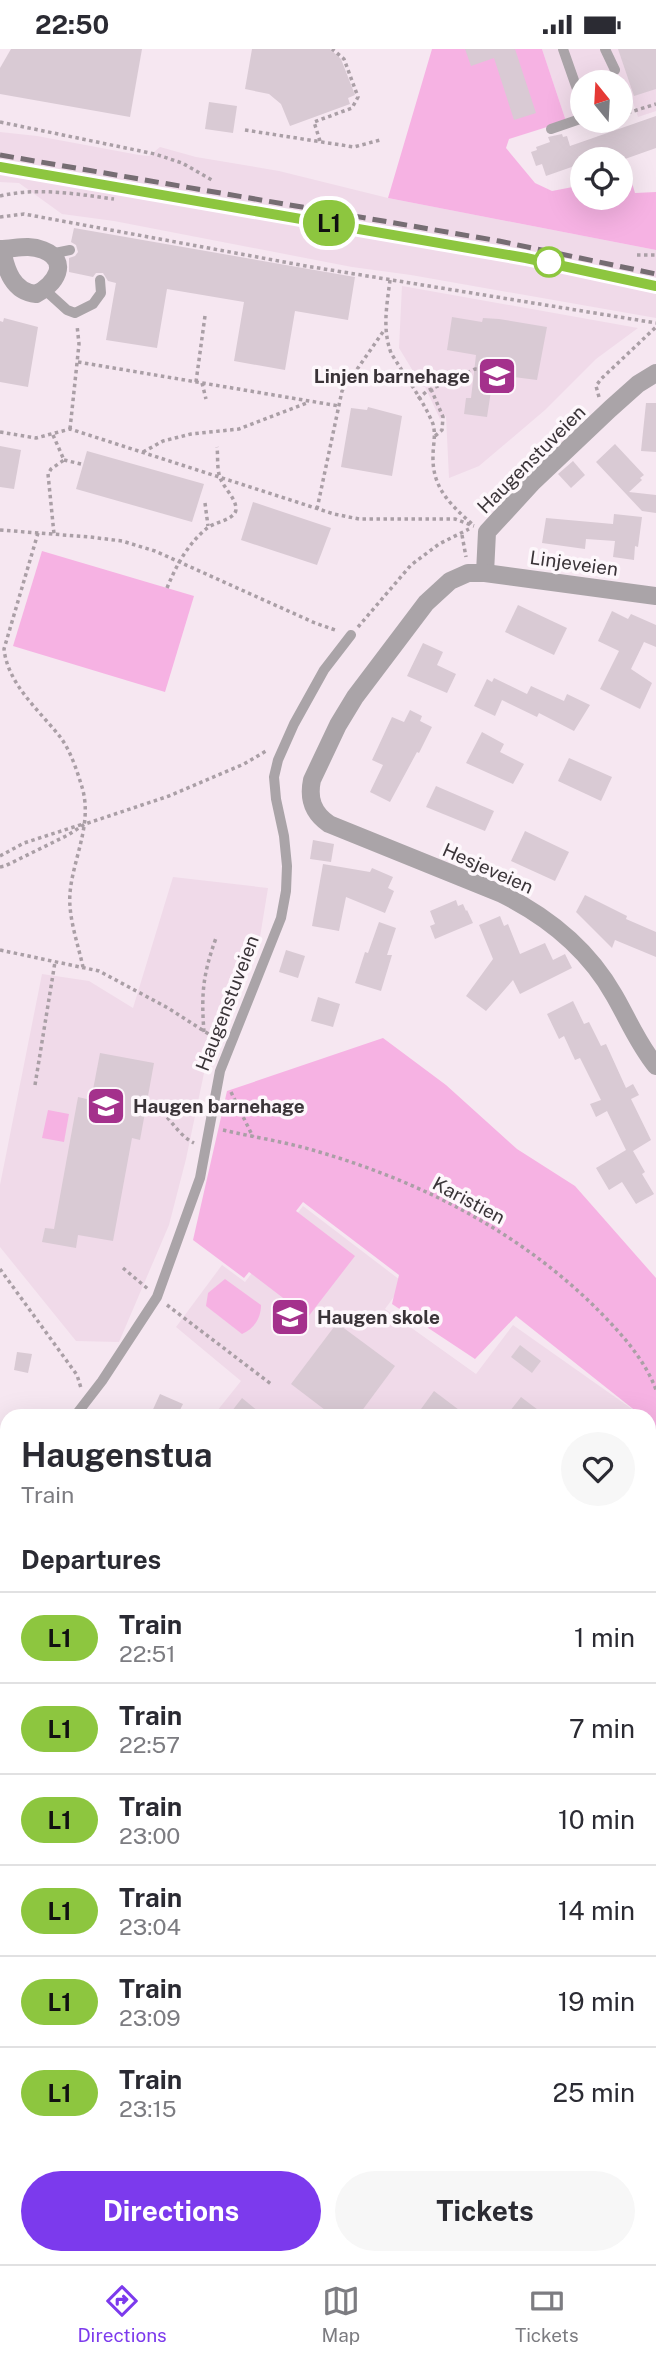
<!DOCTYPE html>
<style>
body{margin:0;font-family:"Public Sans",sans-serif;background:#f7f7f7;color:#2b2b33;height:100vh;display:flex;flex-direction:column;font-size:26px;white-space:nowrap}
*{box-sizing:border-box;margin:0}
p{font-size:23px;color:#7c7c81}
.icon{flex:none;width:38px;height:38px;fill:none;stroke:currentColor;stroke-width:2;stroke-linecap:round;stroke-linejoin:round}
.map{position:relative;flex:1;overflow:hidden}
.panel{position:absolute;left:0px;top:1360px;width:656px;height:856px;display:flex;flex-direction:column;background:#fff;border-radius:21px 21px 0 0;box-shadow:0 7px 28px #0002}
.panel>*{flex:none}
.badge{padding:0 14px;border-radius:23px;font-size:24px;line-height:46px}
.needle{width:46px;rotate:342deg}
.fabs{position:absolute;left:570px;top:21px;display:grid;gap:14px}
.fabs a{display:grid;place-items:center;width:63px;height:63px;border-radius:50%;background:#fff;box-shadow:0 7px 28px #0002;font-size:35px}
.map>.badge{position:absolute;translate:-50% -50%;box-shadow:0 0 0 4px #fff}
h2{padding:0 21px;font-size:26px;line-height:63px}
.round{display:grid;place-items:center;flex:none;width:74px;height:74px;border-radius:37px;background:#f7f7f7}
.overview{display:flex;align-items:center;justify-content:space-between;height:119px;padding:0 21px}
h1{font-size:33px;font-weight:700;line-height:52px}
.action{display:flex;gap:14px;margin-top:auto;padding:14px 21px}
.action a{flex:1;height:80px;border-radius:42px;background:#7c3aed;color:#fff;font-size:28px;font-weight:700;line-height:80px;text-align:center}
.action a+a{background:#f7f7f7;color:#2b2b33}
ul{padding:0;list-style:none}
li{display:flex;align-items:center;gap:21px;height:91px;padding:0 21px;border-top:2px solid #e1e1e2}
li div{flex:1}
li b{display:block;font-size:26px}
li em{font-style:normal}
li .badge{min-width:77px;font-weight:700;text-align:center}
.status{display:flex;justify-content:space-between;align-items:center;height:49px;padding:0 35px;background:#fff;direction:ltr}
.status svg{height:19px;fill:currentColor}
.tabs{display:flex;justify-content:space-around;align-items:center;height:98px;border-top:2px solid #e1e1e2;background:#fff;font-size:19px;color:#7c7c81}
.tabs a{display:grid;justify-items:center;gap:4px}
.tabs .selected{color:#7c3aed}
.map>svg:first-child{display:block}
.built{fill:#f0dae9}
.green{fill:#f6b2e3}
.building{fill:#d9cad4}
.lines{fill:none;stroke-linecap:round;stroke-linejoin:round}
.path{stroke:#aa9fa6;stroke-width:3.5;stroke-dasharray:3.5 3.5;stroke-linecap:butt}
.lane{stroke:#aaa4a8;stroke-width:10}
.street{stroke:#aaa4a8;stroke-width:18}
.rail{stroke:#766d73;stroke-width:5;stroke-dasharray:14 7;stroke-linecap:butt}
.line-casing{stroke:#fff;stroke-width:16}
.line{stroke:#8dc63f;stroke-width:10}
.stop-dot{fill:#fff;stroke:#8dc63f;stroke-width:3.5}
.labels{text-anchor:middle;stroke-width:7;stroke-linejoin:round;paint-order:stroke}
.poi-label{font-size:19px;font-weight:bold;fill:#3a3438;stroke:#fdf7fb;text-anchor:start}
.street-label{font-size:19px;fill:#3a3438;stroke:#fdf7fb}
</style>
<div class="status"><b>22:50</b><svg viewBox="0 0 49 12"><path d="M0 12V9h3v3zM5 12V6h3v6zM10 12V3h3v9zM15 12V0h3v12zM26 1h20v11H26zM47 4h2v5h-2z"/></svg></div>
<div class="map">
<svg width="656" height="2215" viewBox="0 0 656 2215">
<rect width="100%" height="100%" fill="#f6e7f1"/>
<g class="built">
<polygon points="542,0 656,0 656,62 638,68 632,50 621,53 621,33 583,33 583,66 566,72"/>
<polygon points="0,83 37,87 139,106 149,107 160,98 196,108 279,122 388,149 656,201 656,269 411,226 352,218 114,172 62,165 19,134 0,133"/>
<polygon points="402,237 638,279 596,310 545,361 479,417 449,429 446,367 440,370 425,338 422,337 399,299"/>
<polygon points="173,828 268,839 260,888 208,1005 186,1110 169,1176 119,1293 76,1292 0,1198 0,1136 42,925 89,932 133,959"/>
<polygon points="303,1157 404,1234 385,1260 476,1325 513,1276 642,1367 213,1367 241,1332 176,1278 222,1216 245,1233"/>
<polygon points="0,1899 7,1902 7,2098 0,2098"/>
</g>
<g class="green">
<polygon points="432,0 542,0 566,72 509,90 506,99 535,134 552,142 583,136 583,149 621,149 621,129 630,127 635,144 656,143 656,201 388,149"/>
<polygon points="42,502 194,547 165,643 13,597"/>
<polygon points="383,989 446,1036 517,1100 575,1137 656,1229 656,1512 649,1500 649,1367 642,1367 516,1267 475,1310 392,1255 399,1226 303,1153 296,1162 355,1207 308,1268 249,1223 244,1229 193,1191 227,1042"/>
<polygon points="48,1061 69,1065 64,1093 42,1089"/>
<path d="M225,1230l36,26c0,13 -7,24 -19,29l-36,-28 2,-13z"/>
<polygon points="0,1737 7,1747 7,1902 0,1899"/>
<polygon points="577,2208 580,2215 334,2215 328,2209"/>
<polygon points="78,2209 226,2209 221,2215 81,2215"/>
</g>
<g class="building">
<polygon points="11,0 142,0 130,68 0,45 0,19"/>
<polygon points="252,0 330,0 341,10 355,46 348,49 350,55 290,77 281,55 269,45 245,40"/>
<polygon points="465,0 515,0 536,64 514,71 494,9 471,17"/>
<polygon points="618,0 656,0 656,40 634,47"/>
<polygon points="209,53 237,57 233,84 205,80"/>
<polygon points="656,67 656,99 625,110 583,110 583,114 546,127 542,115 536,117 531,103 537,101 536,98 550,93 548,88 562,85 563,88 567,87 570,97"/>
<polygon points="74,179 355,228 348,271 295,262 285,321 234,312 244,253 167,240 157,299 106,291 116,234 108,232 103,224 96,224 93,228 69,223 69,209 75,207 78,203 76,196 71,193"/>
<polygon points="452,268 482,273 483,269 499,270 547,278 537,331 506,327 503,344 491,342 487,368 464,365 466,349 471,349 476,306 447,301"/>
<polygon points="4,269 38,278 28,338 0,333 0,272 3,273"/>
<polygon points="646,354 656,354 656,403 641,402"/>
<polygon points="368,358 402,367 392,427 341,418 351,359 367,361"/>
<polygon points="615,395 644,426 640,429 642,431 629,443 656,446 656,464 642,462 596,413"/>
<polygon points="0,397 21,401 14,440 0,438"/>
<polygon points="87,402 204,435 192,473 76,440"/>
<polygon points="573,412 585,426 571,439 558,425"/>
<polygon points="253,453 331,479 317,516 241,491"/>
<polygon points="614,465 642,468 638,498 635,497 634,511 613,508 615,492 586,490 585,500 542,494 546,469 613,475"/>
<polygon points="518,556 567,579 554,606 505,583"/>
<polygon points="612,562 628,570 631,565 656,576 656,598 644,593 631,620 652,634 640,660 600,640 619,602 598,592"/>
<polygon points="423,594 443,603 437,616 456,625 447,644 407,627"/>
<polygon points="494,629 527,645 531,637 564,652 567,645 590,656 574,682 539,664 537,668 502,651 495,667 474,657 487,630 492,633"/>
<polygon points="410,661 422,667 420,672 432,678 419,704 417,703 390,753 370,743 383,716 372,711 392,668 404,673"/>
<polygon points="482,683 504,695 500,703 524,715 513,735 466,714"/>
<polygon points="569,709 612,728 601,752 558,732"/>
<polygon points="436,737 494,762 485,782 426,758"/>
<polygon points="525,782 569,803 555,832 511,812"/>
<polygon points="313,791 334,795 331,813 310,810"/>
<polygon points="323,815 370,823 372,819 393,828 388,839 394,842 385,864 346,848 339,882 312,877"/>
<polygon points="585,846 627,867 626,870 656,883 656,908 615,891 612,899 576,863"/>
<polygon points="456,851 458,857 463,855 466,862 467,861 473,874 435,890 430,877 435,875 430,862"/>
<polygon points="500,867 504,877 508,875 520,905 545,894 553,911 565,905 572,919 520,945 513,931 486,962 466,947 493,910 479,876"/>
<polygon points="379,873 396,879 387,906 392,906 381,942 355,934 365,903 368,904"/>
<polygon points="286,901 305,907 298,929 279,923"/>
<polygon points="318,948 340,955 333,978 311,972"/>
<polygon points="573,952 584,975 589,973 601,997 606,995 626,1039 633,1035 639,1046 631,1050 651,1091 633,1102 645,1123 642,1125 654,1145 636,1155 622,1133 609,1141 596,1119 626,1101 607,1062 596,1068 590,1055 601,1051 580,1009 575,1011 564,987 559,990 547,965"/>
<polygon points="100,1004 154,1014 140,1091 132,1089 113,1192 78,1186 76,1199 42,1193 45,1179 54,1180 78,1048 91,1051"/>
<polygon points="337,1274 395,1317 358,1367 333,1367 291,1335"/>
<polygon points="520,1296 541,1312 532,1324 511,1308"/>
<polygon points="17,1303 32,1305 28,1324 14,1321"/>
<polygon points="434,1342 467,1367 416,1367"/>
<polygon points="160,1345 183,1355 177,1367 150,1367"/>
<polygon points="521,1348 546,1367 506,1367"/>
<polygon points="242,1349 264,1367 228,1367"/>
</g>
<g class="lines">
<g class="path">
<polyline points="621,66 656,55"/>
<polyline points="0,73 155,105 182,114 212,131"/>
<polyline points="245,81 354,98 380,91"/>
<polyline points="320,92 314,73 352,59 358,48 344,10 332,0"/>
<path d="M0,147c38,-9 76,-2 114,3"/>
<polyline points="0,168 24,165 306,217 656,274"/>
<polyline points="637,206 656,206"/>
<path d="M390,231c-3,25 -8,48 1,73 12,20 34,50 42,71 3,11 0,21 0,32 -1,32 18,49 39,68"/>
<polyline points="78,313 339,357"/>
<polyline points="196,333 205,267"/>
<polyline points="202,334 206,350"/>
<polyline points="431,340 443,368 442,381 435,387"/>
<polyline points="599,348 596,337 601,330 656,278"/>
<polyline points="418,350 427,342 475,320 503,324"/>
<polyline points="70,380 79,295 77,276"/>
<polyline points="0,383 36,389 70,380 334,465 359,470 455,470 474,477"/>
<polyline points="53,386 64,411 51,420 48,425 54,485"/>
<polyline points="143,403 163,392 191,385 239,380 307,354"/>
<polyline points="64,411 81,415"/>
<polyline points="205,454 208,477"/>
<polyline points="317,460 342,342 385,280"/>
<polyline points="0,481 90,488 122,492 155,502 315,574 338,582"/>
<path d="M38,484l-34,116c4,36 36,62 57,89 10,14 16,33 21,49 11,37 -9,71 -12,106 -2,24 8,51 13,74"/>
<polyline points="462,486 466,508"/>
<path d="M167,539c9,-22 20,-43 39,-59 7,-7 30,-9 30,-20 0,-12 -15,-23 -17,-35 -2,-8 -1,-19 -2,-27"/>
<polyline points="358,578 411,516 439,495 469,480"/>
<polyline points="0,807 24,794 83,775"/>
<polyline points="0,818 5,817 68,786 85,775 169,747 244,715 266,702"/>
<polyline points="0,901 99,922 168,959 218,991"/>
<path d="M204,983c-3,-38 -1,-58 12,-94"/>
<polyline points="35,1036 55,913"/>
<polyline points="231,1043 253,1088"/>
<path d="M150,1057c19,5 24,27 44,37"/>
<path d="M223,1081c30,7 63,12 93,21 103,30 200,79 277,154 24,24 51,52 63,85"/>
<polyline points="123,1219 148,1240"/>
<polyline points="0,1220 77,1326 81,1339"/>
<polyline points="167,1256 271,1335"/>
<polyline points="649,1469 656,1458"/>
<polyline points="0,1470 7,1480"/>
<polyline points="0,1486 7,1537"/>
<polyline points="649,1575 656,1573"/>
<polyline points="649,1612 656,1612"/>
<polyline points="649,2119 656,2114"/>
<polyline points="649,2194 656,2214"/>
<polyline points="538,2215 540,2208"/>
</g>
<g class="lane">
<polyline points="563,0 583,57"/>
<polyline points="605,0 615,21"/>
<polyline points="590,72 592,76"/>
<polyline points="551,80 583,69"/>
<polyline points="50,205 70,201"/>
<polyline points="45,241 67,261 75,264 93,255 101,244 100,231"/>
<polyline points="75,1367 102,1332 157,1248 200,1129 220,1022 281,869 286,842 287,817 284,787 276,750 274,728 278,711 294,675 324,621 351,586"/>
<polyline points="0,1391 7,1393"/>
<polyline points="0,1440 7,1434"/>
<polyline points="649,2031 656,2039"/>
</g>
<g class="street">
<path d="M0,200c15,0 28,-5 43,1 28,11 12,35 -7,44 -23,-2 -30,-24 -34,-44"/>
<polyline points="485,524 487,483 533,433 610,360 638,335 656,324"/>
<path d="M656,547l-171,-23h-17l-18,8 -24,22 -71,94 -17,28 -26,55c-4,19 1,33 17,44l173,70c46,23 86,55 112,101 14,24 24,49 42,71"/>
<polyline points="649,1948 656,1957"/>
<polyline points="0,2113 7,2112"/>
<polyline points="49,2208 51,2215"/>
<polyline points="323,2208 331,2215"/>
<polyline points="217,2215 219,2208"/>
</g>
<g class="rail">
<polyline points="0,106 499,192 656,225"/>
<polyline points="0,118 526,209 656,237"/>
</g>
</g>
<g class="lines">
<g class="line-casing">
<polyline id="line" points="0,118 526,209 656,237"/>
</g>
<use href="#line" class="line"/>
</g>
<defs>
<g id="school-square" transform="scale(2.0125)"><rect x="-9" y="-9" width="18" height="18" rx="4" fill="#a4318c" stroke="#fdf7fb"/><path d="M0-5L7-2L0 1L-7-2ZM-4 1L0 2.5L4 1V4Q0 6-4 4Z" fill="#fff"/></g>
</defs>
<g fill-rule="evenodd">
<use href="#school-square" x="497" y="327"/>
<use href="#school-square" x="106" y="1057"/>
<use href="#school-square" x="290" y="1268"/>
</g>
<circle class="stop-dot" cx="549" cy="213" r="14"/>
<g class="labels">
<g class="poi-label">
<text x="470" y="334" text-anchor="end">Linjen barnehage</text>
<text x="133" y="1064">Haugen barnehage</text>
<text x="317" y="1275">Haugen skole</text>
</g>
<g class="street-label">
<text transform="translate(531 410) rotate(-45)" y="7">Haugenstuveien</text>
<text transform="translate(574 514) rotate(8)" y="7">Linjeveien</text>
<text transform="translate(488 819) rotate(24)" y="7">Hesjeveien</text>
<text transform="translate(227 954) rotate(-69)" y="7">Haugenstuveien</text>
<text transform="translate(469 1151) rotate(28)" y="7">Karistien</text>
</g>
</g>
</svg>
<div class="fabs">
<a><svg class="needle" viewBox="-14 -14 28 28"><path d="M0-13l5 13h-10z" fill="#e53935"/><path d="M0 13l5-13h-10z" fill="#7c7c81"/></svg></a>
<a><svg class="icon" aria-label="locate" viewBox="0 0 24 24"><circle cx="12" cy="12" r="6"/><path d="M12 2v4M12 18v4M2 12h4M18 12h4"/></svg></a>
</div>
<b class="badge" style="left:329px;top:174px;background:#8dc63f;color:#111">L1</b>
<section class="panel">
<div class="overview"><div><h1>Haugenstua</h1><p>Train</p></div><a class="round"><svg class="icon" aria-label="heart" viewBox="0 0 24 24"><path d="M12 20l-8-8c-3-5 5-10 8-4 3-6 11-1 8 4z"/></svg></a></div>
<h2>Departures</h2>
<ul>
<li><span class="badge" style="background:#8dc63f;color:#111">L1</span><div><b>Train</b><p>22:51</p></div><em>1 min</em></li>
<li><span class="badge" style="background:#8dc63f;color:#111">L1</span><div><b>Train</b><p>22:57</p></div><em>7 min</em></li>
<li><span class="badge" style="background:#8dc63f;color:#111">L1</span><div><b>Train</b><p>23:00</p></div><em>10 min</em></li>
<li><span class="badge" style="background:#8dc63f;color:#111">L1</span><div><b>Train</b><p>23:04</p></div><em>14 min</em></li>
<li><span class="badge" style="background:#8dc63f;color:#111">L1</span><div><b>Train</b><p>23:09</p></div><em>19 min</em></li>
<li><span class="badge" style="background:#8dc63f;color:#111">L1</span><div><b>Train</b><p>23:15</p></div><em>25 min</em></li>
</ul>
<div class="action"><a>Directions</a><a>Tickets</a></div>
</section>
</div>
<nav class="tabs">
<a class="selected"><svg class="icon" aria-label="directions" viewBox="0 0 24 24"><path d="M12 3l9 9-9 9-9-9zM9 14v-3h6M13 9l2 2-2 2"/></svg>Directions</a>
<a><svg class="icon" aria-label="map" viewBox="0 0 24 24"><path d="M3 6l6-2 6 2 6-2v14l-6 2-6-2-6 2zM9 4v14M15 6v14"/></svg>Map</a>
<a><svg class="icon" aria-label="tickets" viewBox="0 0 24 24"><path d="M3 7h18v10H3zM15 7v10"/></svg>Tickets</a>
</nav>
